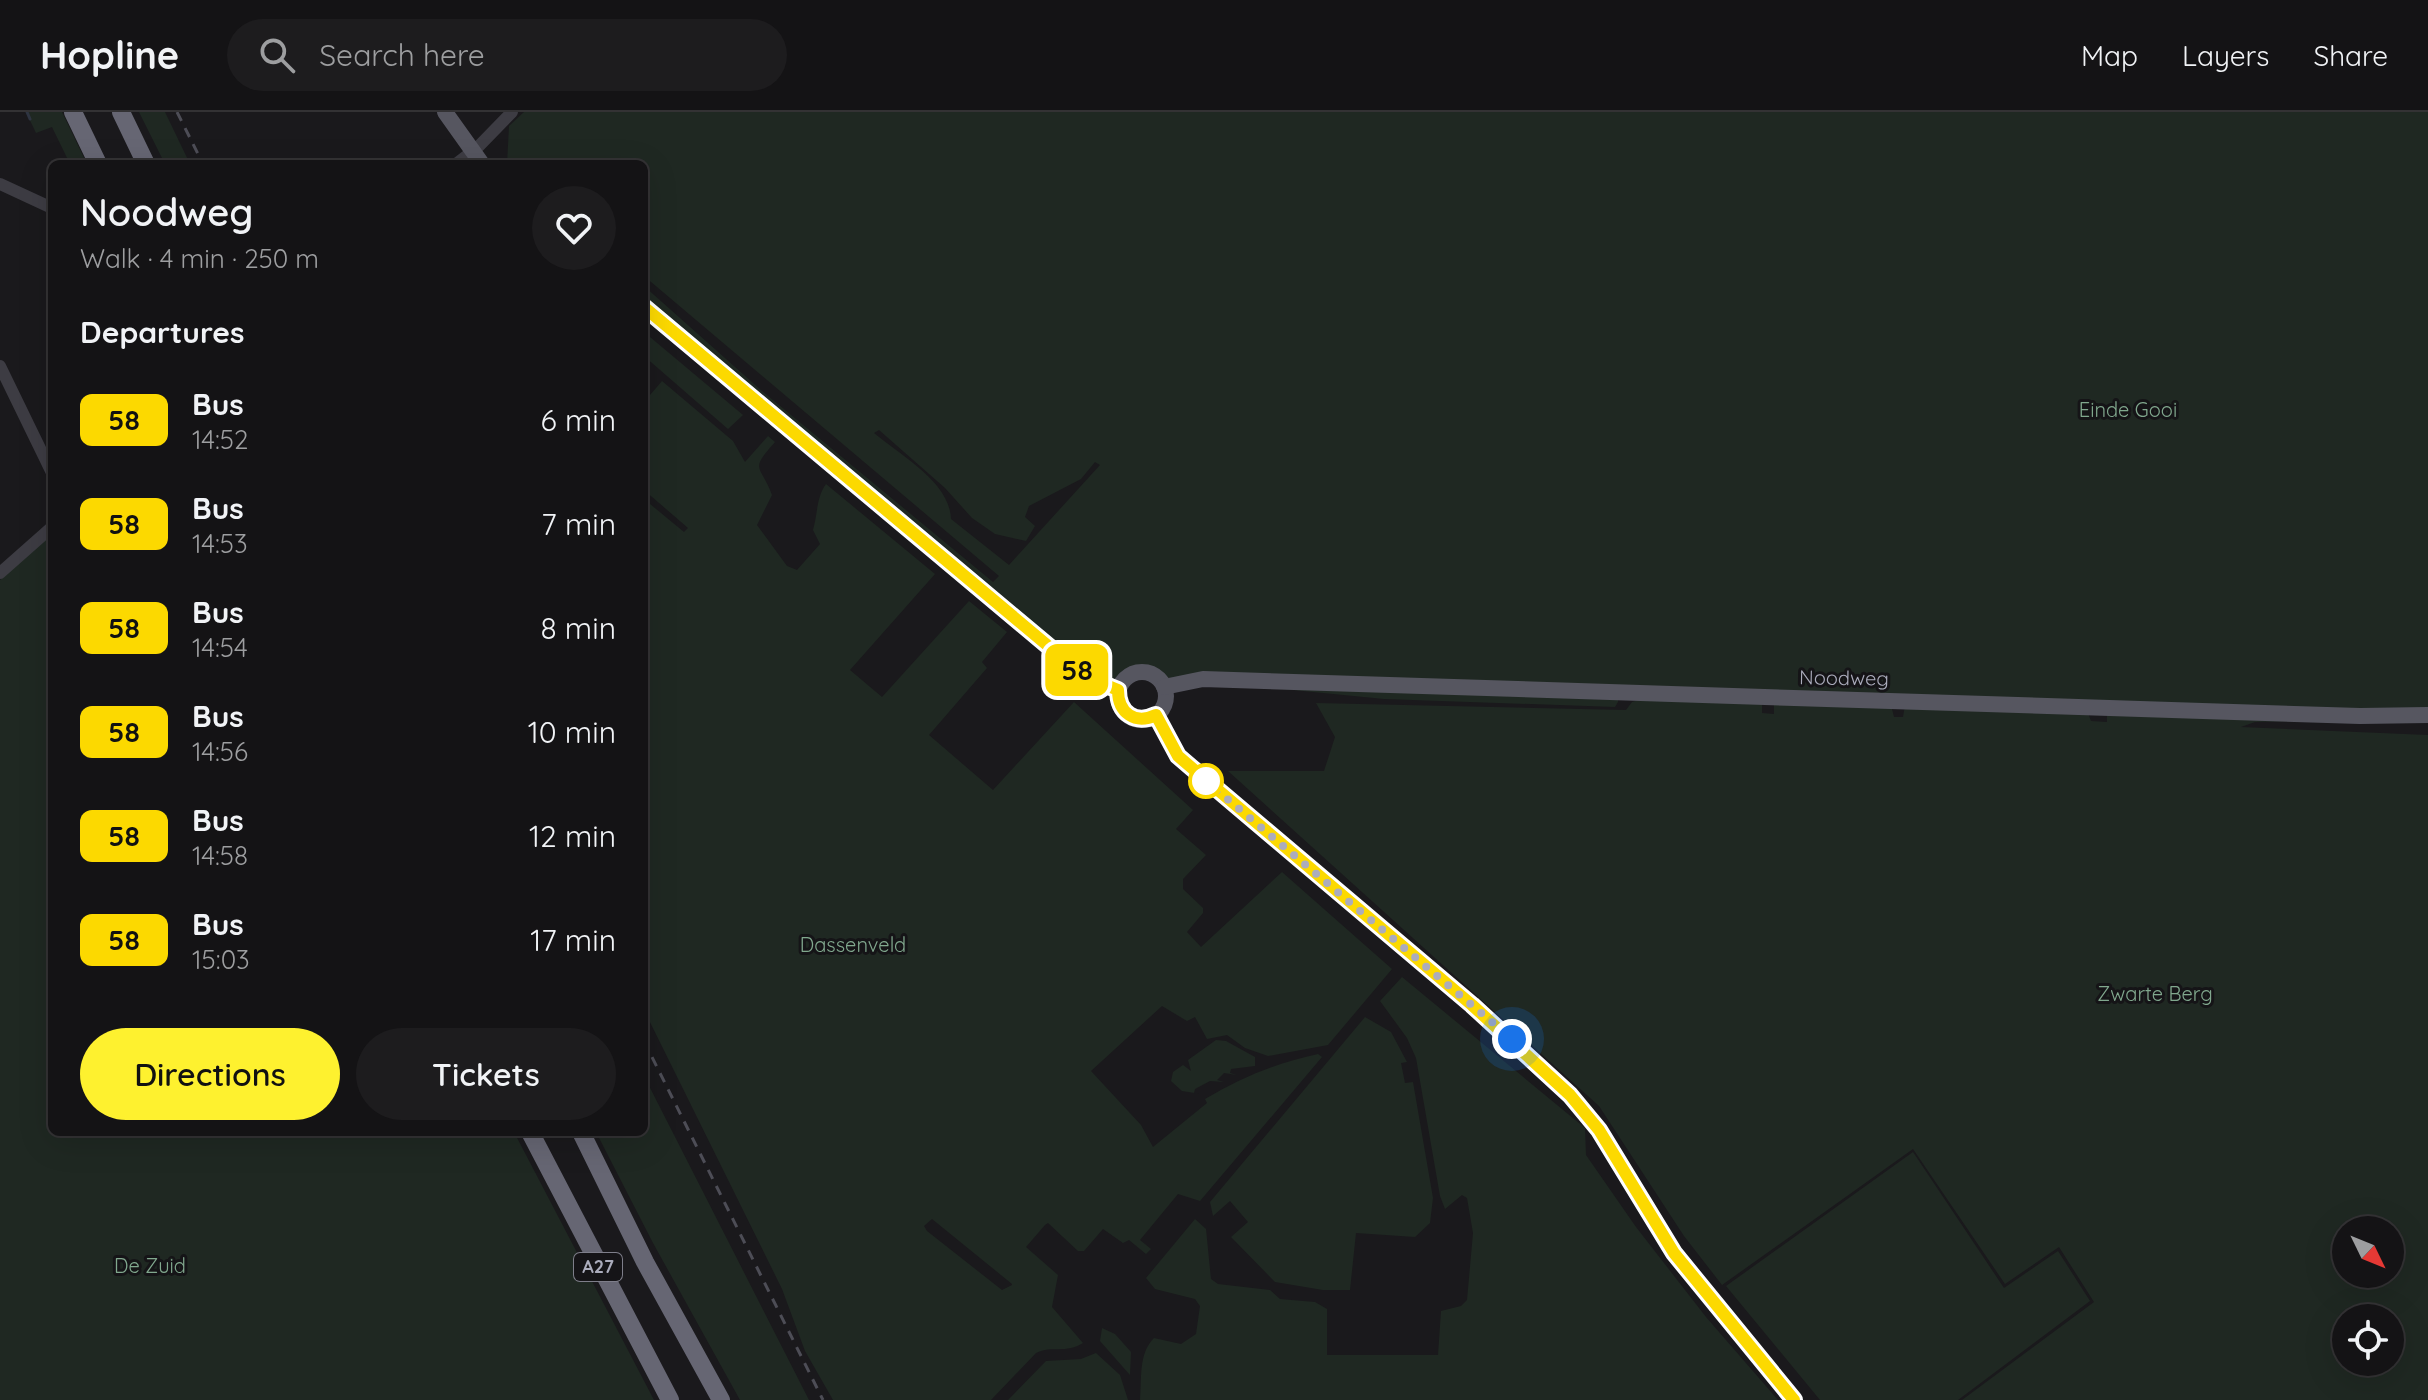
<!DOCTYPE html>
<meta charset="utf-8">
<style>
body{margin:0;font-family:Quicksand,sans-serif;background:#1d1c1e;color:#f1f3f6;height:100vh;display:flex;flex-direction:column;font-size:30px;white-space:nowrap}
*{box-sizing:border-box;margin:0}
p{font-size:26px;color:#9d9ea0}
.icon{flex:none;width:44px;height:44px;fill:none;stroke:currentColor;stroke-width:2;stroke-linecap:round;stroke-linejoin:round}
.map{position:relative;flex:1;overflow:hidden}
.drawer{position:absolute;left:48px;top:48px;width:600px;height:976px;display:flex;flex-direction:column;background:#141315;border-radius:12px;box-shadow:0 8px 32px #0002,0 0 0 2px #333234}
.drawer>*{flex:none}
.badge{padding:0 16px;border-radius:12px;font-size:28px;line-height:52px}
.needle{width:52px;rotate:133deg}
.controls{position:absolute;left:2332px;top:1104px;display:grid;gap:16px}
.controls a{display:grid;place-items:center;width:72px;height:72px;border-radius:50%;background:#141315;box-shadow:0 8px 32px #0002,0 0 0 2px #333234;font-size:40px}
.you{position:absolute;width:40px;height:40px;margin:-20px;border:6px solid #fff;border-radius:50%;background:#1a73e8;box-shadow:0 0 0 12px #1a73e833}
.map>.badge{position:absolute;translate:-50% -50%;box-shadow:0 0 0 4px #fff}
h2{padding:0 32px;font-size:30px;line-height:72px}
.round{display:grid;place-items:center;flex:none;width:84px;height:84px;border-radius:42px;background:#1d1c1e}
.summary{display:flex;align-items:center;justify-content:space-between;height:136px;padding:0 32px}
h1{font-size:38px;font-weight:600;line-height:60px}
.primary-button{display:flex;gap:16px;margin-top:auto;padding:16px 32px}
.primary-button a{flex:1;height:92px;border-radius:48px;background:#fef12f;color:#111;font-size:32px;font-weight:600;line-height:92px;text-align:center}
.primary-button a+a{background:#1d1c1e;color:#f1f3f6}
ul{padding:0;list-style:none}
li{display:flex;align-items:center;gap:24px;height:104px;padding:0 32px}
li div{flex:1}
li b{display:block;font-size:30px}
li em{font-style:normal}
li .badge{min-width:88px;font-weight:700;text-align:center}
header{display:flex;align-items:center;gap:48px;box-sizing:border-box;height:112px;padding:0 40px;background:#141315;border-bottom:2px solid #333234}
header strong{font-size:38px}
nav{display:flex;gap:44px;margin-inline-start:auto;font-size:28px}
.search{width:560px;height:72px;background:#1d1c1e;display:flex;align-items:center;gap:20px;box-sizing:border-box;padding:0 28px;border-radius:44px;color:#9d9ea0;font-size:30px}
.map>svg:first-child{display:block}
.green{fill:#1f2822;fill-rule:evenodd}
.lines{fill:none;stroke-linecap:round;stroke-linejoin:round}
.stream{stroke:#2e3441;stroke-width:3}
.minor{stroke:#3d3c43;stroke-width:12}
.major{stroke:#565660;stroke-width:16}
.highway{stroke:#666673;stroke-width:18}
.rail{stroke:#4d4d56;stroke-width:3;stroke-dasharray:10 8;stroke-linecap:butt}
.line-casing{stroke:#fff;stroke-width:18}
.line{stroke:#fcd900;stroke-width:12}
.walk{stroke:#abacbc;stroke-width:8;stroke-dasharray:0 14.4}
.stop-dot{fill:#fff;stroke:#fcd900;stroke-width:4}
.labels{text-anchor:middle;stroke-width:6;stroke-linejoin:round;paint-order:stroke}
.shield{fill:#151417;stroke:#7e7e8a;stroke-width:2}
.shield-label{font-size:18px;font-weight:bold;fill:#abacbc}
.park-label{font-size:20px;fill:#81a88e;stroke:#151417}
.street-label{font-size:20px;fill:#abacbc;stroke:#151417}
</style>
<header>
<strong>Hopline</strong>
<div class="search"><svg class="icon" aria-label="search" viewBox="0 0 24 24"><circle cx="10" cy="10" r="6"/><path d="M15 15l6 6"/></svg>Search here</div>
<nav><a>Map</a><a>Layers</a><a>Share</a></nav>
</header>
<div class="map">
<svg width="2428" height="1288" viewBox="0 0 2428 1288">
<rect width="100%" height="100%" fill="#1a191c"/>
<g class="green">
<polygon points="26,0 62,0 87,52 70,52 52,15 36,21"/>
<polygon points="139,0 165,0 190,52 165,52"/>
<path d="M524,0h1904v603l-1352,-37 -273,-244 -159,-136v-12l118,105 231,191 6,-6 -355,-300v-112h-137l2,-38zM879,318l66,58 27,30 23,16 31,7 9,-15 -10,-9 4,-11 52,-27 14,-17 5,3 -91,100 -58,-46c-1,-37 -51,-64 -77,-86z"/>
<polygon points="644,220 743,303 728,317 644,244"/>
<path d="M662,269l71,60 12,21 23,-26 7,6c-26,30 -15,21 -3,53l-15,30 30,41 10,4 23,-26 -7,-14c5,-17 3,-32 13,-46l109,90 -85,96 32,27 87,-96 38,31 -25,30 5,6 -58,67 64,55 81,-88 119,108 -17,19 30,26 -23,24v10l20,19v5l-16,19 14,15 81,-75 110,97 -64,76 -60,11 -23,-8 -18,-13 -20,4 -12,-22 -8,4 -25,-15 -71,65 50,54 12,22 54,-44 -2,-4c37,-22 71,-36 113,-45l4,3 -122,144 -22,-7 -38,46 11,9 -5,5 -17,-14 -6,3 -20,-14 -19,22h-6l-30,-28 -3,2 -19,22 32,28 -6,32 31,36c-17,11 -31,2 -47,10l-45,47h-158l-28,-49 -23,-62 -138,-279v-511l40,33 4,-4 -44,-38v-88zM932,1107l80,65v1l-10,5 -75,-59 -3,-5z"/>
<polygon points="52,421 52,1020 514,1020 654,1288 0,1288 0,468"/>
<polygon points="1262,575 1618,588 1618,590 1615,595 1384,587"/>
<path d="M1642,587l120,3v11l12,1v-12l117,3 3,12h9l2,-12 183,8 3,8 16,1v-9l193,8 -45,1 -14,5 187,8v665h-466l132,-98 -35,-55 -54,37 -92,-135 -191,136 -38,-49 -85,-130 -371,-335h96l11,-34 -19,-34 310,7 6,-8zM2346,1118h44v44h-44zM2346,1206h44v44h-44z"/>
<path d="M1402,865l183,151 1,27 50,72 70,90 72,83h-638c2,-21 -2,-46 14,-62l27,6 15,-10 4,-28 -5,-7 -40,-10 -9,-11 49,-59 11,10 5,50 7,5 52,6 10,9 35,3 12,7v46h111l3,-44 20,-5 6,-6 6,-67 -6,-35 -5,-3 -17,14 -5,-13 -24,-138 -9,-20 -27,-37z"/>
<polygon points="1365,905 1391,920 1407,950 1401,951 1405,971 1413,970 1433,1086 1430,1111 1415,1125 1356,1121 1350,1178 1323,1178 1275,1170 1231,1125 1248,1110 1230,1089 1213,1104 1210,1090"/>
<polygon points="1216,928 1226,929 1255,945 1255,954 1231,957 1230,961 1237,963 1224,961 1217,968 1224,970 1210,969 1195,977 1194,981 1201,982 1182,979 1171,969 1173,960 1183,953 1191,959 1188,948"/>
<polygon points="644,964 809,1288 740,1288 653,1131 596,1020 644,1020"/>
<polygon points="1913,1040 2004,1176 2058,1139 2090,1189 1958,1288 1820,1288 1726,1174"/>
<polygon points="1102,1216 1115,1222 1131,1240 1130,1263 1100,1229"/>
<polygon points="1096,1241 1120,1263 1128,1288 1008,1288 1046,1249 1081,1247"/>
</g>
<g class="lines">
<polyline class="stream" points="27,0 30,7"/>
<g class="minor">
<polyline points="456,52 478,35 512,0"/>
<polyline points="0,72 52,96"/>
<polyline points="0,254 52,361"/>
<polyline points="0,461 52,415"/>
</g>
<g class="major">
<polyline points="445,0 482,52"/>
<polyline points="644,195 1084,564 1118,578"/>
<circle cx="1142" cy="584" r="24"/>
<polyline points="1164,575 1203,567 2360,604 2428,603"/>
<polyline points="1156,603 1178,644 1472,893 1570,983 1599,1018 1674,1141 1794,1288"/>
</g>
<g class="highway">
<polyline points="73,0 98,52"/>
<polyline points="121,0 146,52"/>
<polyline points="530,1020 670,1288"/>
<polyline points="581,1020 645,1150 721,1288"/>
</g>
<g class="rail">
<polyline points="177,0 203,52"/>
<polyline points="644,929 823,1288"/>
</g>
</g>
<g class="lines">
<g class="line-casing">
<path id="line" d="M644,195l440,369 34,14c0,23 17,35 38,25l22,41 14,12 280,237 98,90 29,35 75,123 120,147"/>
</g>
<use href="#line" class="line"/>
<polyline class="walk" points="1206,669 1512,927"/>
</g>
<circle class="stop-dot" cx="1206" cy="669" r="16"/>
<g class="labels">
<rect class="shield" x="574" y="1141" width="48" height="28" rx="6"/>
<g class="shield-label">
<text x="598" y="1161">A27</text>
</g>
<g class="park-label">
<text x="2128" y="305">Einde Gooi</text>
<text x="853" y="840">Dassenveld</text>
<text x="2155" y="889">Zwarte Berg</text>
<text x="150" y="1161">De Zuid</text>
</g>
<g class="street-label">
<text transform="translate(1844 566) rotate(1)" y="7">Noodweg</text>
</g>
</g>
</svg>
<div class="controls">
<a><svg class="needle" viewBox="-14 -14 28 28"><path d="M0-13l5 13h-10z" fill="#e53935"/><path d="M0 13l5-13h-10z" fill="#9d9ea0"/></svg></a>
<a><svg class="icon" aria-label="locate" viewBox="0 0 24 24"><circle cx="12" cy="12" r="6"/><path d="M12 2v4M12 18v4M2 12h4M18 12h4"/></svg></a>
</div>
<div class="you" style="left:1512px;top:927px"></div>
<b class="badge" style="left:1077px;top:558px;background:#fcd900;color:#111">58</b>
<section class="drawer">
<div class="summary"><div><h1>Noodweg</h1><p>Walk · 4 min · 250 m</p></div><a class="round"><svg class="icon" aria-label="heart" viewBox="0 0 24 24"><path d="M12 20l-8-8c-3-5 5-10 8-4 3-6 11-1 8 4z"/></svg></a></div>
<h2>Departures</h2>
<ul>
<li><span class="badge" style="background:#fcd900;color:#111">58</span><div><b>Bus</b><p>14:52</p></div><em>6 min</em></li>
<li><span class="badge" style="background:#fcd900;color:#111">58</span><div><b>Bus</b><p>14:53</p></div><em>7 min</em></li>
<li><span class="badge" style="background:#fcd900;color:#111">58</span><div><b>Bus</b><p>14:54</p></div><em>8 min</em></li>
<li><span class="badge" style="background:#fcd900;color:#111">58</span><div><b>Bus</b><p>14:56</p></div><em>10 min</em></li>
<li><span class="badge" style="background:#fcd900;color:#111">58</span><div><b>Bus</b><p>14:58</p></div><em>12 min</em></li>
<li><span class="badge" style="background:#fcd900;color:#111">58</span><div><b>Bus</b><p>15:03</p></div><em>17 min</em></li>
</ul>
<div class="primary-button"><a>Directions</a><a>Tickets</a></div>
</section>
</div>
